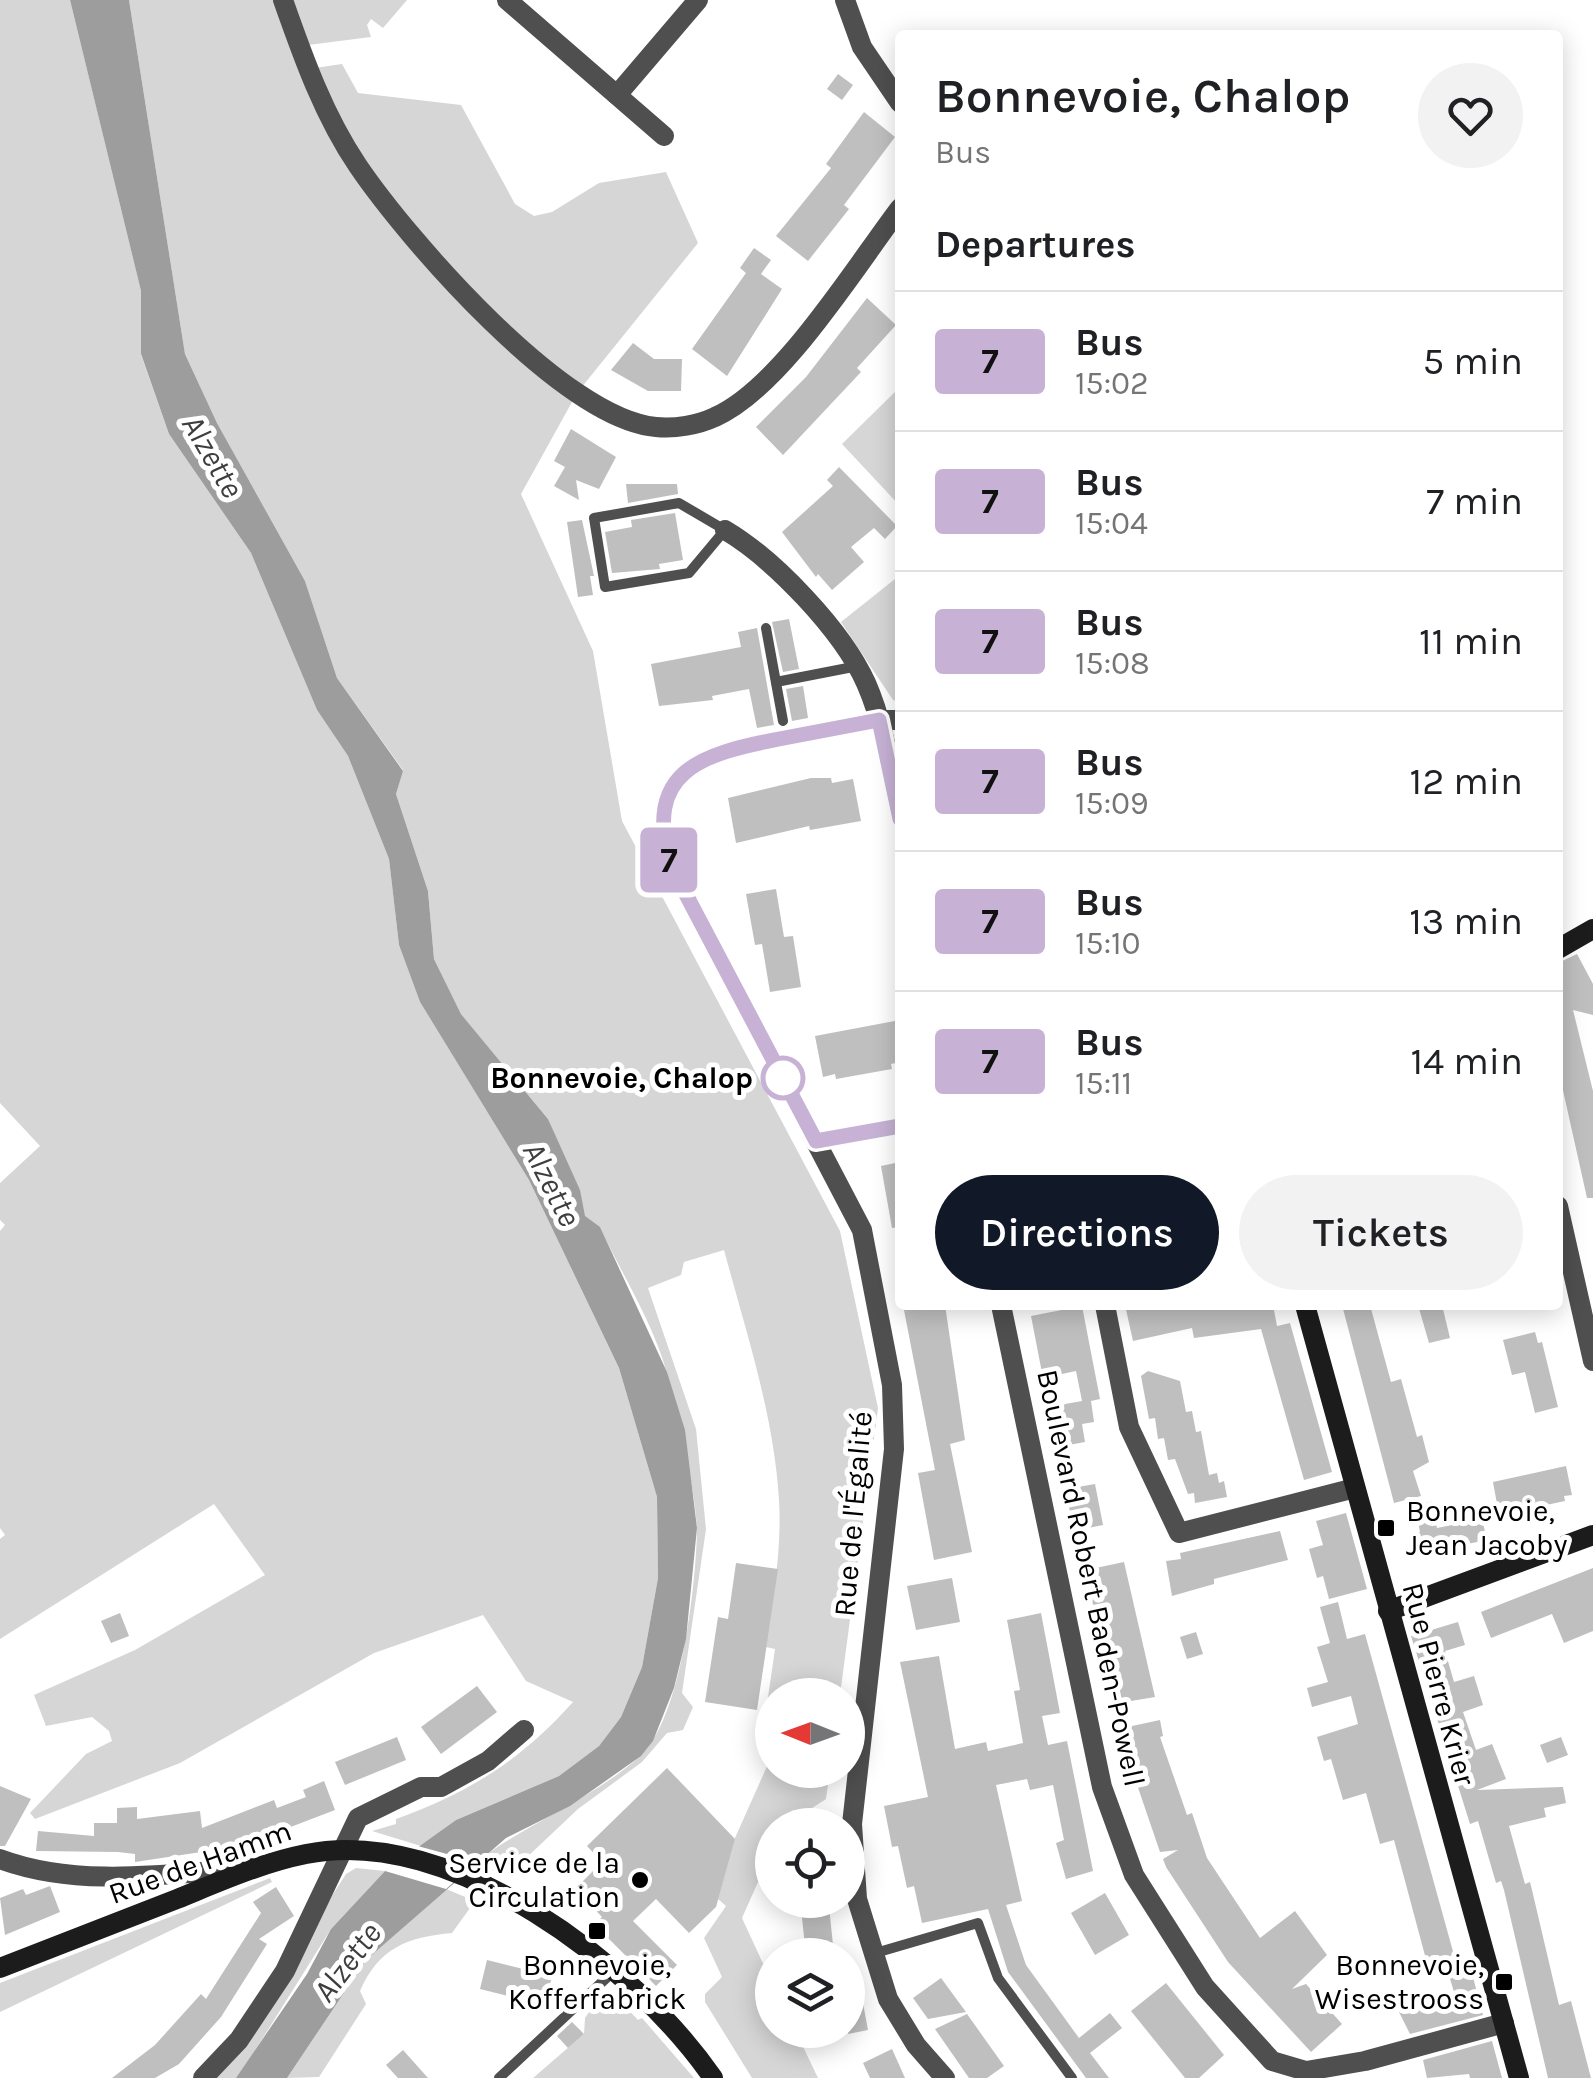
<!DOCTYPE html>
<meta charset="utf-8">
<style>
body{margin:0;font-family:Karla,sans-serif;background:#f2f2f2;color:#202124;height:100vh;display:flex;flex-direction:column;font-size:38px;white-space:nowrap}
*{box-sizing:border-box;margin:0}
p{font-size:32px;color:#757577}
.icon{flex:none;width:55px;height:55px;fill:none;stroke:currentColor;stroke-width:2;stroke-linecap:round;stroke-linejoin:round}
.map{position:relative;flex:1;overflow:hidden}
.side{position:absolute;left:895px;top:30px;width:668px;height:1280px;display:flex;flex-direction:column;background:#fff;border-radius:10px;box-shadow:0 5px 25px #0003}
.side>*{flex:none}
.badge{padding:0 20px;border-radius:8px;font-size:35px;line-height:65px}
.needle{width:65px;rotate:271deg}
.tools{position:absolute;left:755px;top:1678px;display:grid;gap:20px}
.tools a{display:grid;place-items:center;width:110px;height:110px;border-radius:50%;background:#fff;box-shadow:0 5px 25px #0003;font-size:50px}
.map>.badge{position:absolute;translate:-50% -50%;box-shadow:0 0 0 5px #fff}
h2{padding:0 40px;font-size:38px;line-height:90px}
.round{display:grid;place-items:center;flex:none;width:105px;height:105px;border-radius:52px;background:#f2f2f2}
.overview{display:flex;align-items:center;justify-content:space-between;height:170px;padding:0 40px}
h1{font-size:48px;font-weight:600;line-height:75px}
.action{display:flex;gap:20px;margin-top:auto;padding:20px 40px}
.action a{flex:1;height:115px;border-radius:60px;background:#111827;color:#fff;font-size:40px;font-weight:600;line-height:115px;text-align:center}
.action a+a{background:#f2f2f2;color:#202124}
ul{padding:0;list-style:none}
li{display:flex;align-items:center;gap:30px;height:140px;padding:0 40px;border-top:2px solid #e0e0e0}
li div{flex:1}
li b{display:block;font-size:38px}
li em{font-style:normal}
li .badge{min-width:110px;font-weight:700;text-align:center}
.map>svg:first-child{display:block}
.green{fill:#d6d6d6}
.water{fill:#9d9d9d}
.pier{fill:#fff}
.building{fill:#bfbfbf}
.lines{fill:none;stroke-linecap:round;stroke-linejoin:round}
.lane{stroke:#4f4f4f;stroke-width:10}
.street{stroke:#4f4f4f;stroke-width:20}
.secondary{stroke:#1c1c1c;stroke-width:20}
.line-casing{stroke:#fff;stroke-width:22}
.line{stroke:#c7b2d5;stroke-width:15}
.stop-dot{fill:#fff;stroke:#c7b2d5;stroke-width:5}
.poi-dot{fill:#000;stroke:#fff;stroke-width:4}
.labels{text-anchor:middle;stroke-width:10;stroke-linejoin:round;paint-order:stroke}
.stop-label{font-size:30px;font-weight:bold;fill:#000;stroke:#fff;text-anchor:end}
.poi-label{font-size:30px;fill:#000;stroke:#fff;text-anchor:end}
.street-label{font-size:30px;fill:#000;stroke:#fff}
.water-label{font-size:32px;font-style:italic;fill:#3e3e3e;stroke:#fff}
</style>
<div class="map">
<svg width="1593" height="2078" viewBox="0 0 1593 2078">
<rect width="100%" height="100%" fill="#fff"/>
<g class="green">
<path d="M0,0h70l71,291v64l28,79 82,119 66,157 31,46 41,103 10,86 21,57 109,178 90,188 38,129 1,81 -16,89 -21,50 -22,29 -40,30 -103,44 -35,26 -49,-15 24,-7v-5c74,-27 124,-58 177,-117l-47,-21 -43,-66 -109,38 -194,110 -145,56 -5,-6 56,-59 26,-13 -3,-10 -17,-14 -46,9 -12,-31 101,-45 130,-75 -51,-71 -214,135v-100l5,-4 -5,-7v-297l5,-6 -5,-5v-37l40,-37 -40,-43z"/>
<path d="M129,0h278l-24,28 -12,-9 -4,6 4,12 -71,9 8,23 34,-5 16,29 103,12 54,99 19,12 18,-4 47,-29 67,-11 32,71 -121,150 -56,101 72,157 29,170 218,410 38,177 -38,287h-68v57l-10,-14 13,-89 -9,-2c7,-49 16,-97 13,-147 -5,-85 -33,-168 -55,-250l-40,12 -3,13 -33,13 48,141 10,100 -24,164 11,14 -10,23 -16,3 -25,29 -64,47 -54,51 -30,11 -20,-7c52,-41 116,-63 166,-108 41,-36 56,-171 57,-226 0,-31 -20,-125 -30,-157 -14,-50 -45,-99 -67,-145l-15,-11 -37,-98 -87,-105 -27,-55 -6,-68 -32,-97 7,-24 -66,-92 -32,-97 -88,-158 -32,-69z"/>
<polygon points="900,387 900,506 842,444"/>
<polygon points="900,575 900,702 893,700 841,622"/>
<polygon points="772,1755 772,1770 830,1770 826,1799 786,1825 772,1825 772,1851 742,1918 772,1983 772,2030 795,2030 818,2078 752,2078 705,2002 705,1994 722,1977 704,1938 726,1906 718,1899 735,1838"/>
<polygon points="356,1868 385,1871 331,1929 241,2073 236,2078 214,2078 346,1874"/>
<polygon points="270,1878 272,1882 0,2012 0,1983"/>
<path d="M446,1889l29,12 -23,32c-45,4 -73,15 -92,58l6,13 -47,73 -32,1 79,-118z"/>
<polygon points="619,2000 638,2020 642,2018 694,2078 533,2078 584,2034 585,2018 596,2002"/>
</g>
<polygon class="water" points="70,0 129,0 185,354 217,423 305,581 337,678 403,771 396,794 428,891 434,959 461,1014 548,1119 580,1190 585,1216 600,1227 667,1372 685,1430 697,1528 686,1639 674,1688 653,1741 641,1756 570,1806 506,1838 366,1960 287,2078 236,2078 307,1974 331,1929 385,1871 456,1820 559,1776 599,1746 621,1717 642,1667 658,1578 657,1497 619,1368 529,1180 420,1002 399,945 389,859 348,756 317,710 251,553 169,434 141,354 141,291"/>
<polygon class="pier" points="414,1845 447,1854 474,1864 446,1889 385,1871"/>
<g class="building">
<polygon points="838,74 853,85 842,100 827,89"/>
<polygon points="864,112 895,137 844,205 849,209 808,261 776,236 831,168 826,164"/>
<polygon points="754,248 771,260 761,274 782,289 727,376 692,349 746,273 740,268"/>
<polygon points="867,298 896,325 857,368 861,372 783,455 756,427 806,377"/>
<polygon points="633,343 654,359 682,359 681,391 648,391 611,370"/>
<polygon points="571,429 616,457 599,489 576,480 579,500 554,486 565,467 554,461"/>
<polygon points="839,467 897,526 885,539 874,528 851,547 864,562 832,590 818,574 816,577 782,532 833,486 827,480"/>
<polygon points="626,484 677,484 678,494 628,503"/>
<polygon points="675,513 683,560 659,564 660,569 612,573 605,532 632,527 631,520"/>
<polygon points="582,520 594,576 590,576 593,595 578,597 567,522"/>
<polygon points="789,619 799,669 783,672 772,622"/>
<polygon points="757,628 774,725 757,728 749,689 712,696 713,700 659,706 651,664 741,647 738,632"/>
<polygon points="803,686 808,718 792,721 786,689"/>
<polygon points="811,778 831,778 832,783 853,779 861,821 810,830 809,826 736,843 728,798"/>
<polygon points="776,889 784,937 793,936 801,987 770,992 762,944 755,945 746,894"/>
<polygon points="1577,954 1593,984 1593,1015 1573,1010 1593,1091 1593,1198 1587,1198 1558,1068 1558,963"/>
<polygon points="900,1020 900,1062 891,1064 892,1069 836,1079 835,1074 823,1077 815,1036"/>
<polygon points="900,1162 900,1227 892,1228 881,1166"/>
<polygon points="903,1305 945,1305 965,1440 950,1444 972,1552 934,1560 918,1473 935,1470"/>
<polygon points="1125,1305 1273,1305 1277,1326 1290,1323 1332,1472 1304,1480 1261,1329 1194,1338 1192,1328 1133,1341"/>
<polygon points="1342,1305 1370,1305 1391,1382 1401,1379 1417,1437 1422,1435 1429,1462 1413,1471 1421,1496 1394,1503"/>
<polygon points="1418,1305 1442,1305 1450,1338 1429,1343"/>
<polygon points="1082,1306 1100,1399 1091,1401 1094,1422 1082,1424 1085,1442 1058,1447 1053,1419 1065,1404 1082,1401 1076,1371 1043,1378 1031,1316"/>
<polygon points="1535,1332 1538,1343 1542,1342 1558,1407 1535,1413 1525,1372 1512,1375 1503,1340"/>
<polygon points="1148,1371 1180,1381 1186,1412 1192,1411 1196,1432 1201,1431 1209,1475 1217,1473 1219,1483 1224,1481 1227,1497 1195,1503 1194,1493 1188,1494 1175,1459 1168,1460 1164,1438 1158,1439 1155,1418 1149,1419 1141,1376"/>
<polygon points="1566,1466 1572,1495 1564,1496 1565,1501 1499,1515 1493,1482"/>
<polygon points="1095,1484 1103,1525 1073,1531 1066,1489"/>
<polygon points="1432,1501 1437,1528 1482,1519 1487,1540 1418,1554 1414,1533 1420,1532 1415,1506"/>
<polygon points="1346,1513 1367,1589 1329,1599 1323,1576 1317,1578 1309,1549 1323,1545 1316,1521"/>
<polygon points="1280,1531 1288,1560 1214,1579 1214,1584 1172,1596 1166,1561 1181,1559 1180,1553"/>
<polygon points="1124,1562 1155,1697 1113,1704 1086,1570"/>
<polygon points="736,1563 778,1569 757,1710 705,1702 718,1617 728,1619"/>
<polygon points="1593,1568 1593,1631 1564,1643 1552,1614 1491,1638 1481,1612"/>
<polygon points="952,1578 960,1622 916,1630 907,1586"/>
<polygon points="1338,1602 1347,1639 1365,1634 1454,1955 1427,1963 1394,1840 1380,1844 1366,1793 1343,1800 1331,1759 1324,1761 1317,1737 1358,1724 1351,1696 1312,1707 1307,1688 1328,1682 1317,1647 1330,1643 1320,1607"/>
<polygon points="120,1613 129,1636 111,1643 101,1621"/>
<polygon points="1041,1613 1060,1713 1042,1716 1048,1745 1067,1741 1093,1871 1066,1879 1056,1843 1064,1840 1053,1785 1030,1790 1027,1779 996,1785 1022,1901 1006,1905 1026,1965 1079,2038 1110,2013 1122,2028 1090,2053 1109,2078 1086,2078 1008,1972 988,1909 922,1923 914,1886 907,1888 898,1846 892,1847 884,1806 928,1797 900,1662 939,1656 955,1749 986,1742 988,1751 1023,1743 1014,1691 1020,1690 1007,1620"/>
<polygon points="1458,1622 1465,1645 1445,1651 1454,1682 1474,1676 1483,1705 1463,1712 1476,1750 1492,1744 1506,1779 1477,1790 1563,1787 1566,1803 1544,1808 1546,1817 1509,1826 1525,1884 1530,1882 1532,1890 1559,2005 1571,2001 1591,2078 1548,2078 1504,1890 1501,1881 1496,1883 1478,1821 1470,1824 1423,1674 1411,1636"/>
<polygon points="1196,1632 1203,1654 1187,1659 1180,1637"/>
<polygon points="477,1686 497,1712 441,1754 421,1727"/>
<polygon points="1160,1720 1163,1736 1160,1737 1187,1815 1192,1813 1207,1858 1260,1938 1295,1911 1327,1955 1292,1989 1306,1984 1342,2024 1311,2052 1228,1962 1166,1867 1163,1859 1178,1850 1160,1852 1118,1729"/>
<polygon points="397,1737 406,1760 345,1785 335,1762"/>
<polygon points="1561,1737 1568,1755 1547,1763 1540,1745"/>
<polygon points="667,1768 735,1839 716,1907 689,1933 656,1899 633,1921 677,1965 656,1986 595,1925 602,1917 575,1889 602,1862 587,1846"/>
<polygon points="324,1781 335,1810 241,1846 135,1862 135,1854 118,1852 36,1851 38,1831 94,1836 94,1823 117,1823 117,1808 137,1807 137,1819 200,1811 202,1828 274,1800 277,1808 306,1797 303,1790"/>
<polygon points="0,1786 31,1799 5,1846 0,1846"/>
<polygon points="50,1886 60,1912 5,1935 0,1898 23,1889 26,1895"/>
<polygon points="276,1887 294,1916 259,1939 267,1944 221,2017 179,2064 155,2078 112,2078 155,2045 201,1994 206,1999 261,1913 253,1902"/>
<polygon points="1105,1893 1129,1935 1095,1955 1071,1913"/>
<polygon points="829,1906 834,1955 806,1955 801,1909"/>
<polygon points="487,1960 552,1976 545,2005 480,1989"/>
<polygon points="855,1961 868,2030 848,2034 848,1962"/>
<polygon points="1470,1966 1483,2015 1410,2034 1396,2006 1454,1992 1448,1972"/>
<polygon points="941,1978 966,2012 928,2019 913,1998"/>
<polygon points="1166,1983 1224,2055 1199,2078 1185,2078 1131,2011"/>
<polygon points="967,2014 1004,2066 987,2078 969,2078 935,2029"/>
<polygon points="572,2022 584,2034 568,2048 557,2036"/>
<polygon points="1492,2041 1502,2078 1470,2078 1469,2074 1427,2078 1423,2060"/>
<polygon points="892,2049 905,2078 870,2078 863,2063"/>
<polygon points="403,2050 428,2078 398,2078 386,2065"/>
</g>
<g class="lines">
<g class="lane">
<polygon points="679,503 725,530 689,573 605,587 594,518"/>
<polyline points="766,628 783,721"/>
<polyline points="776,682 858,666"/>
<polyline points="872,1954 978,1923 998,1978 1072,2078"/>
<polyline points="499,2078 615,1970"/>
</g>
<g class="street">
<path d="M283,0c20,57 41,116 75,166 51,75 206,253 298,261 19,2 42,-2 59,-10 66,-29 140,-150 185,-209"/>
<polyline points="507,0 664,136"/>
<polyline points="845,0 862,47 900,103"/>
<polyline points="617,95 698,0"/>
<path d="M725,530c49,29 117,100 141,153 19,43 25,91 34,136"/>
<path d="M900,720h-21c-33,6 -67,13 -100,19 -78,15 -137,33 -108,126l191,365 30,155 2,64 -42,375 5,75 31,100 28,46 29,33"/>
<polyline points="816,1141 900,1126"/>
<polyline points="1558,1206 1593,1361"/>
<polyline points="1001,1305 1102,1787 1134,1875 1205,1987 1272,2061 1306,2071 1365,2061 1504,2023"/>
<polyline points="1105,1305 1129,1427 1179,1533 1355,1488"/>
<path d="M0,1859c78,29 168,15 250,9"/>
<polyline points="203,2078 239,2040 285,1971 358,1818 421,1787 441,1787 488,1761 524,1730"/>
</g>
<g class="secondary">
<polyline points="1558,949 1593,929"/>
<polyline points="1305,1305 1519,2078"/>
<polyline points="1388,1611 1593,1535"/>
<path d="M0,1968c59,-23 118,-46 177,-69 42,-17 84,-36 129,-45 145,-30 330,112 407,224"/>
</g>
</g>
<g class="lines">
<g class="line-casing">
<path id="line" d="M900,819l-21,-99c-33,6 -67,13 -100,19 -78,15 -137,32 -108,127l145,275 84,-15"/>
</g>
<use href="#line" class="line"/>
</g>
<circle class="stop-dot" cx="783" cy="1078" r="20"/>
<g class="poi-dot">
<rect x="1376" y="1518" width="20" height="20" rx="5"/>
<circle cx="640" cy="1880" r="10"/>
<rect x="587" y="1921" width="20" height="20" rx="5"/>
<rect x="1494" y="1972" width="20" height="20" rx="5"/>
</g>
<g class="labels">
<g class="stop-label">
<text x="753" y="1088">Bonnevoie, Chalop</text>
</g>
<g class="poi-label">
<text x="1406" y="1521" text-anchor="start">Bonnevoie,<tspan x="1406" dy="34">Jean Jacoby</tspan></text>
<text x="620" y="1873">Service de la<tspan x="620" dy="34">Circulation</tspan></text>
<text x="597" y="1975" text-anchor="middle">Bonnevoie,<tspan x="597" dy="34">Kofferfabrick</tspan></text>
<text x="1484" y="1975">Bonnevoie,<tspan x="1484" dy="34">Wisestrooss</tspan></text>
</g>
<g class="street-label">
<text transform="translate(853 1514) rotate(-85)" y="10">Rue de l'Égalité</text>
<text transform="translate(1091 1578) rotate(78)" y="10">Boulevard Robert Baden-Powell</text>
<text transform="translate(1439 1684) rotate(75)" y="10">Rue Pierre Krier</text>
<text transform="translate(200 1862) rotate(-20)" y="10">Rue de Hamm</text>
</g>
<g class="water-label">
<text transform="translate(213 456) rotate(60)" y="11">Alzette</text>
<text transform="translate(552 1184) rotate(63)" y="11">Alzette</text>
<text transform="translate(347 1962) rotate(-53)" y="11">Alzette</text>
</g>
</g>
</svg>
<div class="tools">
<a><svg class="needle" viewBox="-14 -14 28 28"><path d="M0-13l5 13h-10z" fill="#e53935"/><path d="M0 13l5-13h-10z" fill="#757577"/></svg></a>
<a><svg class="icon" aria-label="locate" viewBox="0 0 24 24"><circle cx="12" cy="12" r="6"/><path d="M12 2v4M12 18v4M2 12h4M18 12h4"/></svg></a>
<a><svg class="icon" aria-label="layers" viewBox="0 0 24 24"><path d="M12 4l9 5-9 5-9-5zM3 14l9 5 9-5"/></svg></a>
</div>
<b class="badge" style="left:669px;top:860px;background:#c7b2d5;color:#111">7</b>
<section class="side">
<div class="overview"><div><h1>Bonnevoie, Chalop</h1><p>Bus</p></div><a class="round"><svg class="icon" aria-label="heart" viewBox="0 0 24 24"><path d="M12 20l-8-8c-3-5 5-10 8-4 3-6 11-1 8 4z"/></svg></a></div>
<h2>Departures</h2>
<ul>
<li><span class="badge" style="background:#c7b2d5;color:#111">7</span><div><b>Bus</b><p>15:02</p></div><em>5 min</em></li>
<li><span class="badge" style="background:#c7b2d5;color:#111">7</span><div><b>Bus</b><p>15:04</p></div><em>7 min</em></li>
<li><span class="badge" style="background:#c7b2d5;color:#111">7</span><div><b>Bus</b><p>15:08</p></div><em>11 min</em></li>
<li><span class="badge" style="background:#c7b2d5;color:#111">7</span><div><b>Bus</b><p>15:09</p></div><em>12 min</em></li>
<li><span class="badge" style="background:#c7b2d5;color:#111">7</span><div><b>Bus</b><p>15:10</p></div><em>13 min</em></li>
<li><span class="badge" style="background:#c7b2d5;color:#111">7</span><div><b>Bus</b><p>15:11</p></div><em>14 min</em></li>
</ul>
<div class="action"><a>Directions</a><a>Tickets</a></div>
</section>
</div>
